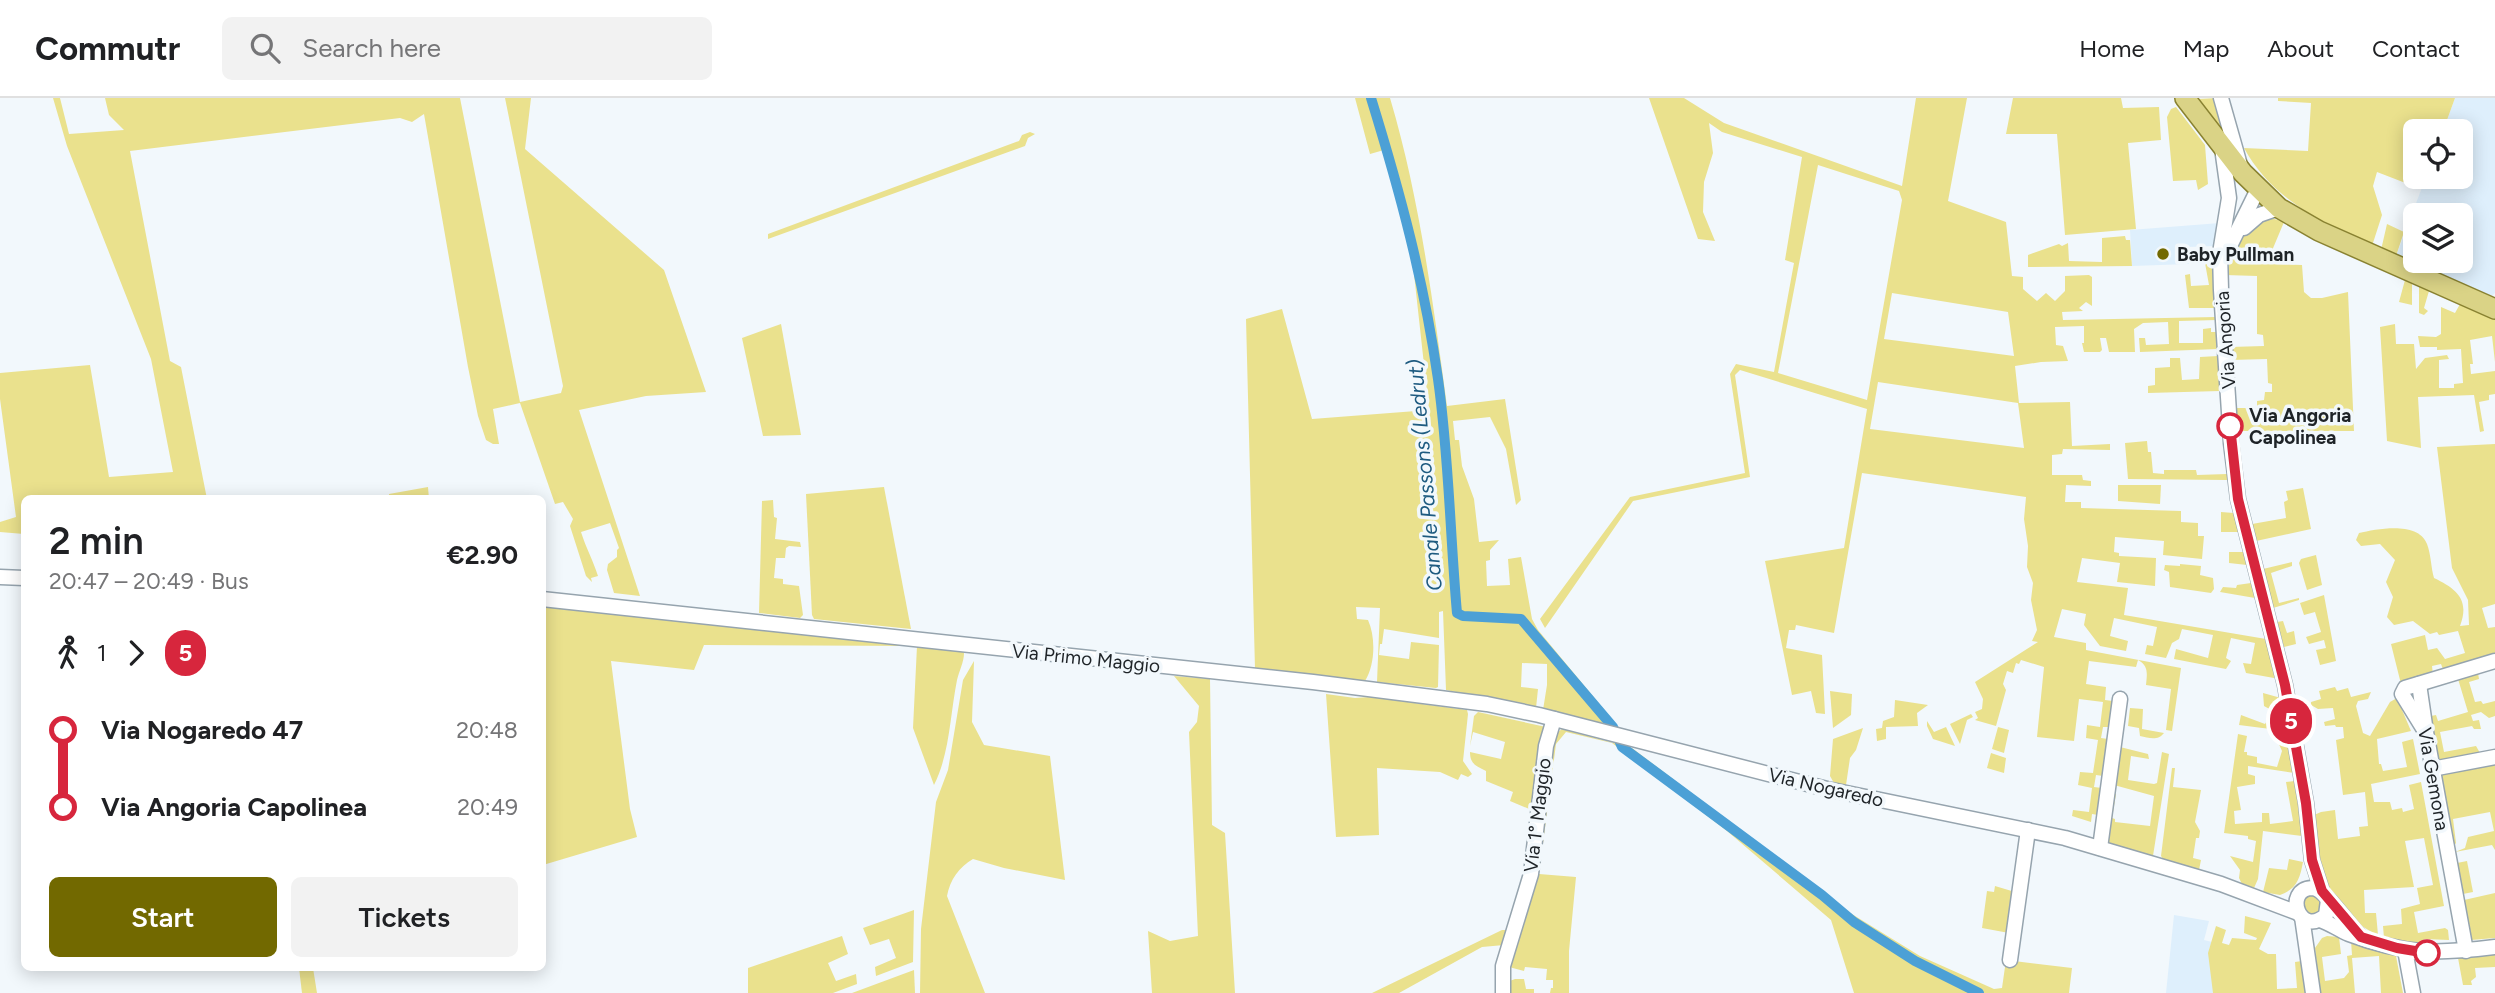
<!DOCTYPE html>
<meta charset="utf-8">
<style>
body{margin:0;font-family:Figtree,sans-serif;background:#f2f2f2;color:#202124;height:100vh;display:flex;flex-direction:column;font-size:26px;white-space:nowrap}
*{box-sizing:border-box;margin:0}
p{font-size:23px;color:#757577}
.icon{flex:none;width:38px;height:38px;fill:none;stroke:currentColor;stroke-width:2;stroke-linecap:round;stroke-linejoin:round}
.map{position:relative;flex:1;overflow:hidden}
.side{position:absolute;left:21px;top:397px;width:525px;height:476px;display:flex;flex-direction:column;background:#fff;border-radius:10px;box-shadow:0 4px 18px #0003}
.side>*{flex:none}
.badge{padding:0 14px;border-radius:23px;font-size:24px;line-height:46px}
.fabs{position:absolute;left:2403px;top:21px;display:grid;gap:14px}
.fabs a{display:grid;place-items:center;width:70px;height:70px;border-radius:10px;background:#fff;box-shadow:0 4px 18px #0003;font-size:35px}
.map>.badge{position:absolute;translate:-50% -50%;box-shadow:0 0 0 4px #fff}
.legs{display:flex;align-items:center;gap:10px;height:77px;padding:0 28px;font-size:23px}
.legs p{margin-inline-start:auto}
.headline{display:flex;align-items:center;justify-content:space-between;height:119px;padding:0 28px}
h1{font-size:38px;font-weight:600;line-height:52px}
.primary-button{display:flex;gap:14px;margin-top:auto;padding:14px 28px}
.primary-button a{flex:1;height:80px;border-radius:10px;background:#726900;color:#fff;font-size:28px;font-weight:600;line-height:80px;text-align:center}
.primary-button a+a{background:#f2f2f2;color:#202124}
ul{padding:0 28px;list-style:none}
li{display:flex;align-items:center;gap:24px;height:77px;font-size:26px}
li i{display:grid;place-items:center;width:10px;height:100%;margin:0 9px;background:currentColor}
li i::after{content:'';width:18px;height:18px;margin:-9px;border:5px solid;border-radius:50%;background:#fff}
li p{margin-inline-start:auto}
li:first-child i{background:linear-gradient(#0000 50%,currentColor 0)}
li:last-child i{background:linear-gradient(currentColor 50%,#0000 0)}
header{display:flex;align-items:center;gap:42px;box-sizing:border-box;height:98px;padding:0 35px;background:#fff;border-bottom:2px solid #e0e0e0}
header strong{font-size:33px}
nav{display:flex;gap:38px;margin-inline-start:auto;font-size:24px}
.search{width:490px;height:63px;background:#f2f2f2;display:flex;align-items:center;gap:18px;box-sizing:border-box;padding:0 24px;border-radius:10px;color:#757577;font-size:26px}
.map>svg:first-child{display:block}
.built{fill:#deeffc;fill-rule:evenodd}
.green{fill:#eae18d;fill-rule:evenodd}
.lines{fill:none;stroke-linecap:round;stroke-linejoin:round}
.canal{stroke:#4ca0d6;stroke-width:10}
.minor-casing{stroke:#96a4ae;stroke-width:17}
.major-casing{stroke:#898231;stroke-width:22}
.minor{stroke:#fff;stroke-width:14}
.major{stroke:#dad386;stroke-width:19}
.line-1-casing{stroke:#fff;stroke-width:16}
.line-1{stroke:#d7263d;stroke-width:10}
.poi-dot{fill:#726900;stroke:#f2f8fc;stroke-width:2.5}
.stop-1-dot{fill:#fff;stroke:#d7263d;stroke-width:3.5}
.labels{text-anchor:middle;stroke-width:7;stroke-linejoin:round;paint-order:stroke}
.poi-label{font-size:19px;font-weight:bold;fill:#1e2327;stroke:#f2f8fc;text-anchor:start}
.street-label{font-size:19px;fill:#1e2327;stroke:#f2f8fc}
.stop-label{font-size:19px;font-weight:bold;fill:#1e2327;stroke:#f2f8fc;text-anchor:start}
.water-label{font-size:21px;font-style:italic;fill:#1e5b80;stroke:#f2f8fc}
</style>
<header>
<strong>Commutr</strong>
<div class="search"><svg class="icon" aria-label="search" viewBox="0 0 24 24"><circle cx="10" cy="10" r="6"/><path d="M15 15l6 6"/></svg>Search here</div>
<nav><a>Home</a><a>Map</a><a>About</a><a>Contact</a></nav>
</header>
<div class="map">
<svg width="2495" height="895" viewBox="0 0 2495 895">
<rect width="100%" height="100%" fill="#f2f8fc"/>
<g class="built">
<path d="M2455,0h40v195l-3,3 -96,-40 30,-79h34v-46h-17zM2415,117h45v46h-45z"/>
<polygon points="2220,125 2216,148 2188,149 2189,166 2132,168 2130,132"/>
<polygon points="2174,817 2209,823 2204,842 2212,844 2209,851 2216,895 2166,895"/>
</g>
<g class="green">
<path d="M53,0h7l9,36 55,-4 -15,-15 -4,-17h355l60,304 41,-9 2,-7 -58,-288h26l-6,51 139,121 42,122 -60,4 -67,14 61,186 -26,-3 -7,-23 1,-6 9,-7v-7l2,-2 -9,-25 -29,9c5,16 12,28 17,44l-7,2 1,4 -6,-6 -16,-50 3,-7 -10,-17 -8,2 -35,-101 -27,6 6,35h-6l-7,-4 -8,-24 -10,-49 -44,-253 -12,8 -12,-4 -270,33 40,210 11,6 26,132h-183v35l-24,-2v-10l16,-5 -16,-118v-26l90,-8 19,112 64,-5 -22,-113 -84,-213z"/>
<path d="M1355,0h35c30,101 43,205 57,308l58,-7 16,101 -5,5 -10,-56 -16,-32 -37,4 2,19h4l3,26 12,33 5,43 20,-2 -9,10v10l-4,1 1,25 23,-1 -2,-26 13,-2 11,62 6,11 78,94 1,6 -74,-20 4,-25v-21l-25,-1 -1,24 17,2 -2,19 -90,-18 -3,-79 -4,1v26l-55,-9 -2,15h-2l-1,11 30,4 2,-17 28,3 -1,42 -2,1 -59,-6 3,-74 -24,-1 1,12 11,1c8,18 7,45 -3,61l-110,-12 -9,-350 36,-10 30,110 117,-9 -15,-136 5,-15 -8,-5 -5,-29 -22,-75 -14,4z"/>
<path d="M1649,0h35l40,25 178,63 14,-88h51l-19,103 58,21 6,54 11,1v12l14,12 9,-8 9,8 10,-10v-15l24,-1 3,2v29l-6,-4 -7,6 4,3 -21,1 1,8 153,-3 1,3 -38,1v22h24v-14l8,-1v4h6l1,17 -78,3 -1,-14h6l1,7 23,-1 -1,-22 -25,1 -9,6 1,23h-26l-3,-14h-6l2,12 -2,2h-16l-2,-9h2v-17l-29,1 1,18 7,1 5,15 -27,1 -26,4 4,37 51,-1 2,44 38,-2v6l-47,-1 -1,5 -10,1v20h30l1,5 8,1v5l-25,-1 -1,17h16v6l100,3v11l17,1v13h6l-2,23 -39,-4 1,-14 -49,-4 -1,15 5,1v3l37,2 -1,28 -38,-4 3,-19 -38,-5 -5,24 51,6 -4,27 142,24 10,37 -2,2 -28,-5 -3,-10 8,1 4,-21 -24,-5 -5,20 5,3 -5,8 -52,-10 2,-10 32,9 5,-23 -31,-6 -3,10 -7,4 -6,15 -21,-4 2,-9 6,1 4,-19 -43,-9 -4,18 18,5 -2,10 -26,-5 -16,-21 2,-11 -24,-5 -8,28 32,6v7l95,18 -9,63 -6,-1 5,-41 -25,-4c1,-11 3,-19 -8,-25l-2,7 -47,-6 -3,23 20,3 -1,13 8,1 -3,26h-7l-2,11 7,1 -5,37 -7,-1 -2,12 8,1 -4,27 -6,-1 -1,8 -19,-6 1,-6 16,2 3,-24 -14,-3 2,-13 13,1 5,-33 -12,-2 1,-13 13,2 3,-25 -24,-3 -5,42 -37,-4 7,-70 -23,-7 -2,4 -3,-1 -3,10 -6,-2 -4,13 3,6 -10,36 -21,-6 3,-2 -3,-6 7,-3 1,-10 -8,-17 63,-40 -6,-1 5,-11 -6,-30 2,-17 -6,-16 1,-21 -4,-27 2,-22 -164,-24 -28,160 -38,-8 -1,5h-6l-3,18 36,7 3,59 -9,-1 -5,-22 -19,4 -27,-134 79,-13 23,-139 -127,-39 -5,5 15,102 -117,24 -88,127 -5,-9 90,-122 115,-24 -15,-99 6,-10 38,8 20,-109 -9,-3 17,-103 -80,-25 -13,-9 4,30 -9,29 -1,30 12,29 -17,-2zM1818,67l81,26 3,9 -35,200 -89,-27zM1892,195l116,19 6,44 -130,-17zM1878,284l140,21 6,45 -154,-19z"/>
<polygon points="2013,0 2121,0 2123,10 2159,9 2161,42 2128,45 2136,131 2065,137 2057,36 2006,36"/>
<polygon points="2217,0 2224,30 2222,32 2198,1"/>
<path d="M2278,0h177l-12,33h-28v46h11l-5,12 -44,-17 -4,14 9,29 -10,31c-50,-23 -101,-48 -128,-98l64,3 3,-48 -33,-2z"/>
<polygon points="2176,9 2205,47 2208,86 2198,92 2196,82 2173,83 2167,19 2171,11"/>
<polygon points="1030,34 1035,36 1028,40 1025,48 768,141 768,136 1019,43 1022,37"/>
<polygon points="2268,119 2284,124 2271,155 2271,166 2302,167 2304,194 2311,200 2322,200 2348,194 2354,333 2236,333 2234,310 2257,310 2257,303 2264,302 2265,294 2272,294 2272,286 2268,285 2267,261 2231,262 2230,249 2264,248 2263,237 2257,236 2257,178 2225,177 2240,140 2262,121 2265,123"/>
<polygon points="2387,126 2404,134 2396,158 2381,152"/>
<polygon points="2125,138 2126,142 2130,142 2132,168 2028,169 2028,157 2059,146 2062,148 2068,145 2069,163 2102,164 2102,140"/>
<polygon points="2205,165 2214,165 2216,210 2189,210 2185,177 2190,176 2191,188 2209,187"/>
<polygon points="2405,182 2412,186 2412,207 2399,204"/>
<polygon points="2419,188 2429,193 2424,210 2428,213 2424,217 2419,215"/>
<polygon points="2460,206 2495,221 2495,264 2492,238 2470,242 2473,266 2470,266 2471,276 2495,273 2495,296 2489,297 2489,302 2479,304 2484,333 2480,334 2474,297 2418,299 2421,350 2387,343 2380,229 2395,226 2396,246 2414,246 2416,271 2425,260 2447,257 2449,261 2439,262 2439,290 2454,290 2454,286 2463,285 2461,251 2437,252 2437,249 2420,249 2418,238 2436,239 2441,236 2441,209 2455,215"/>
<polygon points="781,226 801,337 763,338 742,240"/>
<polygon points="2218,258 2220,293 2148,295 2148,288 2155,287 2155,270 2170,269 2170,260 2180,260 2182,282 2199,281 2200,259"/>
<polygon points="2147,343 2148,354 2151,354 2153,375 2164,376 2164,372 2196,372 2197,377 2227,376 2227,382 2128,381 2125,345"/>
<path d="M2495,346v160l-13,4 6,20 7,-1v29l-51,16 -3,-8 -9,2 1,9 -32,9 -10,-40 34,-9 3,15 9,-2 8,11 20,-6 -7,-22 -19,4 -2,-3 -7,2 -17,-13 -19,4 -7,-8 6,-20 -7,-15 9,-22 -15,-16 -19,2 -5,-6 3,-7c19,-4 59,-12 68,11 4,10 4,24 7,34 23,11 36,22 26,48l9,-1 -1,-25 -16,-32 -15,-121z"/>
<polygon points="2118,387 2161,387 2160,406 2118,403"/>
<polygon points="428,389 429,401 389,401 389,396"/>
<polygon points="884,389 911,531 814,521 812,517 806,396"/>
<polygon points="2303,390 2311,431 2256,443 2252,426 2286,420 2284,404 2288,402 2286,393"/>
<polygon points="773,402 774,419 777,420 775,441 800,444 801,449 789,448 786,450 785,460 776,460 774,480 783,481 783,486 799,488 803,517 800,520 759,515 762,403"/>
<polygon points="2221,414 2234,415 2239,434 2221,434"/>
<polygon points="2229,454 2244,454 2247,467 2229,465"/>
<polygon points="2316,457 2322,487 2307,492 2299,465 2301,461"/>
<polygon points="2292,464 2292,468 2271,475 2279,505 2299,500 2299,502 2273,510 2263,471"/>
<polygon points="2180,466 2201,468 2200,477 2213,480 2214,491 2211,495 2170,489 2169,474 2164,472 2165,467 2180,468"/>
<polygon points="2251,485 2255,500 2220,494 2223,489 2236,490 2237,487"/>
<polygon points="2324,497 2336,563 2320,567 2316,552 2326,550 2324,542 2309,546 2306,539 2321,534 2315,514 2304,517 2300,505"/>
<path d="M543,508c139,15 278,29 418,44l3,3c0,9 -5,18 -7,27 -7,35 -7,73 -23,105l-21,-57 4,-82 -213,-1 -10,25 -83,-9 19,148 7,28 -94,28z"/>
<polygon points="2283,523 2287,535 2294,533 2296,546 2284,549 2277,524"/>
<path d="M974,563l-2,61 12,23 66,11 15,124 -61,-12 -31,-9c-14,8 -23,21 -26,37l38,97h-65l1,-64 15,-127 12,-32 15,-90z"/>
<polygon points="2478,575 2479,581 2469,584 2475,604 2481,603 2483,606 2495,603 2495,618 2489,620 2481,614 2471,617 2473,623 2479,622 2481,631 2474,631 2472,628 2440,634 2444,654 2476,648 2480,655 2438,663 2431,618 2436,617 2438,623 2468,614 2458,581"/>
<polygon points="1174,578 1210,581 1212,727 1225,735 1235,895 1152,895 1148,833 1170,843 1198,838 1189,634 1197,624 1199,608"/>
<path d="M2335,589l2,4 11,-3 3,9 20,-5 -3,7 -10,2 -2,5 7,27 7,3 20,-34 7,-4 14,33 -34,8 2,25h2l2,7 24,-4 -5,-25 11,-3 7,35 -49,10 3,18h16l2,8 10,-2 1,4 11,-3 -5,-24 12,-3 23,124 -30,6 4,21 27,-5 3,2 1,10 -24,-1 -9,5 -17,-2 -15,-4 -1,-12 19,-2 -1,-15 19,-5 -3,-16 16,-3 -9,-47 -19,3 9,46 -50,3 1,23h11l2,22c-51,-24 -59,-69 -64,-120l7,-3 14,-2 3,29 22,-3 -1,-9 9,-1 -3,-34 -22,3 -7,-55 8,-2 -1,-11h-7l-1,-2 -10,1 -1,-4 11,-3 -2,-11 -15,1 -7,-4v-3l10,-3 -2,-8z"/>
<polygon points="1830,593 1852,596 1851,617 1833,630"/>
<polygon points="2263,595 2281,600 2286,633 2239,627 2241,617 2265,626 2273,613 2264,608"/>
<polygon points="1326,596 1355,600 1370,599 1467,612 1468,616 1463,663 1472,676 1468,679 1461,676 1458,682 1440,674 1377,670 1379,737 1336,739"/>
<polygon points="1895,602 1928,607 1917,615 1918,628 1886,629 1886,641 1877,643 1876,631 1882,630 1883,623 1894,619"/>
<path d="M2130,610l13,1 -1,20 22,4c-6,8 -15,5 -24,3l-1,-8 -11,-2z"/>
<path d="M1478,614l68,15 -12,84 -24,-10 3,-9 -27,-11v-10c-10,-5 -16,-7 -16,-19l31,7 4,-17 -32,-10 -3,14 4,-30z"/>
<polygon points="1971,616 1973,619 1967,622 1960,646 1950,626"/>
<polygon points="1927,623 1934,634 1946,629 1955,648 1933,641 1927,628"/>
<polygon points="1998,629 2009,632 2004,655 1992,651"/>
<polygon points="1863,630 1856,652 1850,660 1846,687 1834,685 1830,678 1833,641"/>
<polygon points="1562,631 1632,650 1847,813 1920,858 1994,891 2002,890 2006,862 2072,870 2069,895 1854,895 1831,822 1727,733 1612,645 1566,634 1556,646 1539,776 1576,779 1569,853 1569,895 1550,895 1551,890 1553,890 1553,882 1546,882 1547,871 1525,869 1524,873 1509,869 1554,637"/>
<polygon points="2238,636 2247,638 2244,654 2247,654 2247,657 2257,659 2257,665 2277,669 2282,653 2278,644 2288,646 2294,675 2248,668 2248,676 2255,678 2255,686 2237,689 2241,712 2234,713 2235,726 2262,724 2262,715 2269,715 2270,726 2293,723 2286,684 2295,683 2302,738 2263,733 2258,781 2254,790 2242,786 2239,780 2240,772 2230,758 2253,764 2256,743 2248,741 2248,738 2224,735"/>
<polygon points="2120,649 2148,656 2149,661 2131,658 2128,682 2154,686 2157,685 2162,654 2169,656 2153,758 2106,745 2113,695 2116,696 2112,720 2115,721 2115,724 2150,728 2154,698 2114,687"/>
<polygon points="1991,655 2006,660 2004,675 1987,670"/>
<polygon points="2495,666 2495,752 2492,747 2455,754 2465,750 2468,739 2494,733 2490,714 2453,721 2456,745 2454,748 2440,676"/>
<polygon points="2172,670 2175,670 2173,689 2201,692 2195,724 2200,733 2199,740 2196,740 2193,760 2201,762 2199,772 2163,761 2161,758"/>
<path d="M2289,761l14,3c-3,16 -6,27 -23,33l-17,-3 6,-24 18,2z"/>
<polygon points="2467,763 2473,794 2463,796 2457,765"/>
<polygon points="1995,788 2015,794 2009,835 1982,830 1987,793 1994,794"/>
<polygon points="2495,795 2495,840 2471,842 2464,802"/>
<polygon points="2311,796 2322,803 2320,813 2311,817 2305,814 2302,801"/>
<polygon points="914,812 913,864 876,878 875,869 896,860 889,841 870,847 863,830"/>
<polygon points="2245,818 2271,825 2259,851 2268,856 2276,856 2277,891 2297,890 2295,864 2302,863 2307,895 2213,895 2208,855 2216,828 2226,832 2222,845 2229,847 2232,840 2256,842 2257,840 2244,835"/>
<polygon points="1502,832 1509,832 1504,847 1482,849 1399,895 1372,895"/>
<polygon points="842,838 848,856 828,865 836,883 856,876 857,886 833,895 748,895 748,870"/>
<polygon points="2327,838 2339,839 2341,856 2322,859 2325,883 2344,880 2349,874 2347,858 2352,857 2351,843 2396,858 2403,895 2381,895 2379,858 2352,860 2355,895 2320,895 2315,850 2322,840"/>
<polygon points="2495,856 2495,869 2475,870 2476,879 2471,883 2472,887 2463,887 2458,860"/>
<polygon points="299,870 313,870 317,895 302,895"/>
<polygon points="914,872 915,895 852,895"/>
<polygon points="1515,881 1524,881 1526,891 1534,891 1534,895 1507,895 1507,884"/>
</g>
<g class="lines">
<path class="canal" d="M1371,0c29,94 53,183 67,281 11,77 12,156 19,234l6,3 58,3 92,108 9,20 200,148 32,27 61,39 64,32"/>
<g class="minor-casing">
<g id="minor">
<polyline points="2221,0 2240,67"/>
<polyline points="2222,50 2229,100 2220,155 2221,192 2231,345 2238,401 2285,587 2306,705 2312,762 2322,793"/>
<polyline points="2244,130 2259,117 2279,110"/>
<polyline points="2225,158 2258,91"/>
<polyline points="0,479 24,480"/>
<polyline points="542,501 1313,584 1487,606 1539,617 1827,691 2065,740 2221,786 2298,815"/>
<polyline points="2419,586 2426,634 2466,853"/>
<polyline points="2423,630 2402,596 2405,590 2495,563"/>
<polyline points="2432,671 2495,659"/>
<polyline points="2100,750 2120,601"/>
<path d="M2328,802l-2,15c-27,24 -43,-26 -14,-27 12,0 36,36 46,46"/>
<polyline points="2302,819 2313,895"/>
<path d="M2320,822c10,3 19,10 29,14 55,21 89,20 146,13"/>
<polyline points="2405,852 2413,895"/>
<polyline points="2010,862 2028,732"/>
<polyline points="1503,895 1503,868 1531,776 1546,648 1554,621"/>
</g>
</g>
<g class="major-casing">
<polyline id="major" points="2185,0 2243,75 2279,110 2319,133 2495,211"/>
</g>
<use href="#minor" class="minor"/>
<use href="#major" class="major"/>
</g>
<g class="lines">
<g class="line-1-casing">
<polyline id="line-1" points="2230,328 2238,401 2285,587 2306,705 2312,762 2322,793 2361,839 2397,850 2427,855"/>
</g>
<use href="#line-1" class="line-1"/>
</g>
<circle class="poi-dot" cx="2163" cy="156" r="7"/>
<g class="stop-1-dot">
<circle cx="2230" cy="328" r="12"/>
<circle cx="2427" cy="855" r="12"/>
</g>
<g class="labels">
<g class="poi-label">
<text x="2177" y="163">Baby Pullman</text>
</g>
<g class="street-label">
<text transform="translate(2225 242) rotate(-94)" y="7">Via Angoria</text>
<text transform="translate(1086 560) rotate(6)" y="7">Via Primo Maggio</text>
<text transform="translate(2434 681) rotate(80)" y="7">Via Gemona</text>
<text transform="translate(1826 689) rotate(13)" y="7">Via Nogaredo</text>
<text transform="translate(1537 717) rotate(-83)" y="7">Via 1° Maggio</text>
</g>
<g class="stop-label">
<text x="2249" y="324">Via Angoria<tspan x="2249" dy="22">Capolinea</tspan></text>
</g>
<g class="water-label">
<text transform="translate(1425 377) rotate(-95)" y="7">Canale Passons (Ledrut)</text>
</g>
</g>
</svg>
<div class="fabs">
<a><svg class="icon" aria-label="locate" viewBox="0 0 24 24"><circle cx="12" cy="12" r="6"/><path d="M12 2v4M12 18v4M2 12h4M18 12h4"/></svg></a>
<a><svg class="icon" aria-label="layers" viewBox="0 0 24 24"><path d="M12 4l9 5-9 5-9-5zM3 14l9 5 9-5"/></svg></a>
</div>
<b class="badge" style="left:2291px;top:623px;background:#d7263d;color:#fff">5</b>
<section class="side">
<div class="headline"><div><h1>2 min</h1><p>20:47 – 20:49 · Bus</p></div><b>€2.90</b></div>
<div class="legs"><svg class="icon" aria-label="walk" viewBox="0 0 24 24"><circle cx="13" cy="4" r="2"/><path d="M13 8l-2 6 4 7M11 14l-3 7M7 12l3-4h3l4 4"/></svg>1<svg class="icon" aria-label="forward" viewBox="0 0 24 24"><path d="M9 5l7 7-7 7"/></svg><b class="badge" style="background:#d7263d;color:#fff">5</b></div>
<ul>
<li><i style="color:#d7263d"></i><b>Via Nogaredo 47</b><p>20:48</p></li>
<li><i style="color:#d7263d"></i><b>Via Angoria Capolinea</b><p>20:49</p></li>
</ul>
<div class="primary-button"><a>Start</a><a>Tickets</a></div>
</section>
</div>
